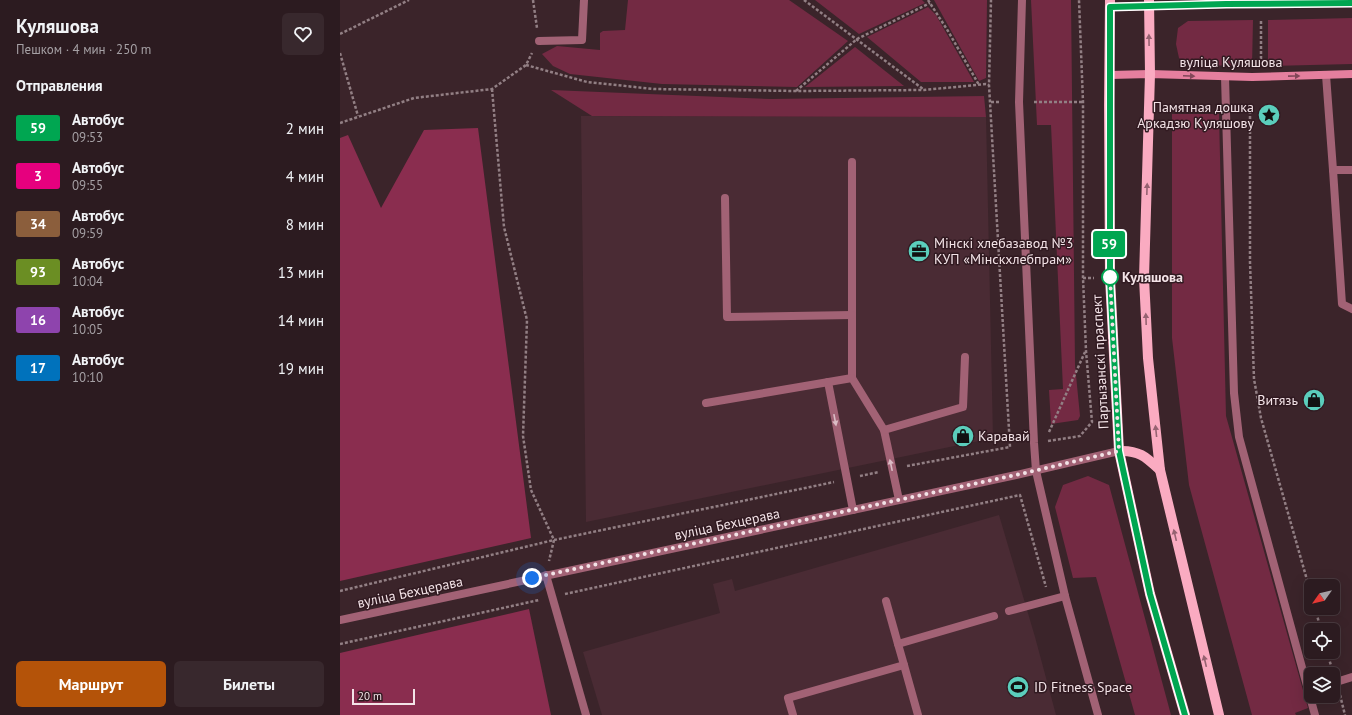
<!DOCTYPE html>
<html lang="ru">
<meta charset="utf-8">
<style>
body{margin:0;font-family:"PT Sans",sans-serif;background:#38282d;color:#f1f3f6;height:100vh;display:flex;flex-direction:column;font-size:15px;white-space:nowrap}
*{box-sizing:border-box;margin:0}
p{font-size:13px;color:#a6a1a5}
.icon{flex:none;width:22px;height:22px;fill:none;stroke:currentColor;stroke-width:2;stroke-linecap:round;stroke-linejoin:round}
.map{position:relative;flex:1;overflow:hidden}
.panel{display:flex;flex-direction:column;background:#2c1b20;width:340px}
.panel>*{flex:none}
.badge{padding:0 8px;border-radius:3px;font-size:14px;line-height:26px}
.needle{width:26px;rotate:236deg}
.fabs{position:absolute;left:964px;top:579px;display:grid;gap:8px}
.fabs a{display:grid;place-items:center;width:36px;height:36px;border-radius:6px;background:#2c1b20;box-shadow:0 4px 16px #0002,0 0 0 1px #48393e;font-size:20px}
.scale{position:absolute;left:12px;bottom:10px;width:63px;box-sizing:border-box;padding-left:4px;border:2px solid #f3e3e7;border-top:0;font-size:11px;line-height:14px;white-space:nowrap;color:#f3e3e7;-webkit-text-stroke:3px #311a21;paint-order:stroke}
.you{position:absolute;width:20px;height:20px;margin:-10px;border:3px solid #fff;border-radius:50%;background:#1a73e8;box-shadow:0 0 0 6px #1a73e833}
.map>.badge{position:absolute;translate:-50% -50%;box-shadow:0 0 0 2px #fff}
h2{padding:0 16px;font-size:15px;line-height:36px}
.round{display:grid;place-items:center;flex:none;width:42px;height:42px;border-radius:6px;background:#38282d}
.summary{display:flex;align-items:center;justify-content:space-between;height:68px;padding:0 16px}
h1{font-size:19px;font-weight:700;line-height:30px}
.button{display:flex;gap:8px;margin-top:auto;padding:8px 16px}
.button a{flex:1;height:46px;border-radius:6px;background:#b45309;color:#fff;font-size:16px;font-weight:700;line-height:46px;text-align:center}
.button a+a{background:#38282d;color:#f1f3f6}
ul{padding:0;list-style:none}
li{display:flex;align-items:center;gap:12px;height:48px;padding:0 16px}
li div{flex:1}
li b{display:block;font-size:15px}
li em{font-style:normal}
li .badge{min-width:44px;font-weight:700;text-align:center}
main{display:flex;flex:1;min-height:0}
.map>svg:first-child{display:block}
.built{fill:#4a2b34}
.green{fill:#732a43}
.forest{fill:#8a2d4f}
.lines{fill:none;stroke-linecap:round;stroke-linejoin:round}
.path{stroke:#927f84;stroke-width:2.5;stroke-dasharray:3 2;stroke-linecap:butt}
.service{stroke:#a26275;stroke-width:8}
.minor{stroke:#a26275;stroke-width:8}
.secondary{stroke:#e57f9e;stroke-width:8}
.primary{stroke:#faabc1;stroke-width:10}
.oneway{fill:#966271}
.oneway2{fill:#824759}
.oneway3{fill:#dbbcc5}
.line-casing{stroke:#fff;stroke-width:9}
.line{stroke:#00a651;stroke-width:6}
.walk{stroke:#f3e3e7;stroke-width:4;stroke-dasharray:0 7.2}
.stop-dot{fill:#fff;stroke:#00a651;stroke-width:2}
.labels{text-anchor:middle;stroke-width:3;stroke-linejoin:round;paint-order:stroke}
.street-label{font-size:14px;fill:#f3e3e7;stroke:#311a21}
.poi-label{font-size:14px;fill:#f3e3e7;stroke:#311a21;text-anchor:start}
.stop-label{font-size:14px;font-weight:bold;fill:#f3e3e7;stroke:#311a21;text-anchor:start}
</style>
<main>
<section class="panel">
<div class="summary"><div><h1>Куляшова</h1><p>Пешком · 4 мин · 250 m</p></div><a class="round"><svg class="icon" aria-label="heart" viewBox="0 0 24 24"><path d="M12 20l-8-8c-3-5 5-10 8-4 3-6 11-1 8 4z"/></svg></a></div>
<h2>Отправления</h2>
<ul>
<li><span class="badge" style="background:#00a651;color:#fff">59</span><div><b>Автобус</b><p>09:53</p></div><em>2 мин</em></li>
<li><span class="badge" style="background:#e6007e;color:#fff">3</span><div><b>Автобус</b><p>09:55</p></div><em>4 мин</em></li>
<li><span class="badge" style="background:#8b5e3c;color:#fff">34</span><div><b>Автобус</b><p>09:59</p></div><em>8 мин</em></li>
<li><span class="badge" style="background:#6b8e23;color:#fff">93</span><div><b>Автобус</b><p>10:04</p></div><em>13 мин</em></li>
<li><span class="badge" style="background:#8e44ad;color:#fff">16</span><div><b>Автобус</b><p>10:05</p></div><em>14 мин</em></li>
<li><span class="badge" style="background:#0072bc;color:#fff">17</span><div><b>Автобус</b><p>10:10</p></div><em>19 мин</em></li>
</ul>
<div class="button"><a>Маршрут</a><a>Билеты</a></div>
</section>
<div class="map">
<svg width="1012" height="715" viewBox="0 0 1012 715">
<rect width="100%" height="100%" fill="#3b242a"/>
<g class="built">
<polygon points="241,116 646,117 653,438 246,522"/>
<polygon points="659,515 695,637 716,715 262,715 243,652 380,613 373,584 392,579 395,591"/>
</g>
<g class="green">
<polygon points="288,0 449,0 508,41 457,87 322,84 230,74 213,66 202,54 217,46 260,50 260,33 263,31 285,30"/>
<polygon points="475,0 582,0 585,3 519,34"/>
<polygon points="594,0 647,0 646,78 639,81"/>
<polygon points="691,0 731,0 735,365 740,416 738,420 711,424 709,390 723,389 711,125 697,125"/>
<polygon points="588,7 596,15 634,82 581,82 527,37"/>
<polygon points="1012,18 1012,64 928,66 928,20"/>
<polygon points="913,20 912,66 848,65 839,58 836,44 838,28 848,21"/>
<polygon points="515,47 564,86 465,87"/>
<polygon points="211,90 431,99 644,96 646,117 252,116"/>
<polygon points="832,114 879,114 886,416 968,708 955,713 956,715 912,715 849,485 832,338"/>
<polygon points="748,476 769,485 831,715 795,715 756,577 733,578 715,507 723,485"/>
</g>
<g class="forest">
<polygon points="138,128 191,538 0,581 0,138 8,135 41,208 84,130"/>
<polygon points="189,609 211,715 0,715 0,653"/>
</g>
<g class="lines">
<g class="path">
<polyline points="193,0 197,28"/>
<polyline points="464,0 583,89"/>
<polyline points="588,0 608,31 639,85"/>
<polyline points="921,21 921,63"/>
<polyline points="0,34 69,0"/>
<polyline points="0,53 18,116"/>
<polyline points="186,65 247,82 314,89 456,91 584,90 646,84 649,85"/>
<polyline points="152,89 164,227 187,320 183,436 191,490 214,540 209,561"/>
<polyline points="456,91 517,39 590,3"/>
<polyline points="651,102 661,102"/>
<polyline points="694,102 743,102"/>
<polyline points="910,106 910,262 914,379 921,418 971,594"/>
<polyline points="0,123 74,98 152,89 186,65 192,53"/>
<polyline points="743,278 754,278"/>
<polyline points="709,432 745,352"/>
<polyline points="708,441 740,436 752,422 746,351 743,278 743,102 739,0"/>
<polyline points="567,466 670,447 649,85 651,0"/>
<polyline points="520,476 539,472"/>
<polyline points="0,591 214,540 494,482"/>
<polyline points="225,594 680,495 706,587"/>
<polyline points="975,608 981,630"/>
<polyline points="0,644 199,600"/>
<polyline points="987,652 992,669"/>
<polyline points="1000,695 1005,715"/>
</g>
<g class="service">
<polyline points="682,0 679,102 694,443 696,471 725,596 758,715"/>
<polyline points="199,41 242,40 244,0"/>
<polyline points="986,75 993,170"/>
<polyline points="885,77 894,393 899,437 975,715"/>
<polyline points="512,162 512,378"/>
<polyline points="1012,170 993,170 1002,304 1012,309"/>
<polyline points="385,198 387,317 512,315"/>
<polyline points="488,382 513,510"/>
<polyline points="366,403 512,378 544,430 559,500"/>
<polyline points="544,430 623,407 625,357"/>
<polyline points="206,575 246,715"/>
<polyline points="546,601 558,644"/>
<polyline points="669,611 725,596"/>
<polyline points="564,665 578,715"/>
<polyline points="993,683 1012,677"/>
<polyline points="453,715 448,698 564,665 558,644 654,616"/>
</g>
<polyline class="minor" points="0,620 676,475 779,451"/>
<g class="secondary">
<polyline points="770,7 887,4 1012,3"/>
<polyline points="770,75 810,74 912,77 1012,74"/>
</g>
<g class="primary">
<polyline points="770,0 769,105 770,278 779,451 810,594 845,715"/>
<polyline points="809,0 810,74 804,278 808,358 820,470 879,715"/>
<path d="M779,451c20,-1 27,6 41,19"/>
</g>
</g>
<defs><path id="oneway-solid" d="M-6-.8H1V-3.2L6.5 0L1 3.2V.8H-6Z"/></defs>
<g class="oneway">
<use href="#oneway-solid" transform="translate(809 40) rotate(-91)"/>
<use href="#oneway-solid" transform="translate(807 189) rotate(-88)"/>
<use href="#oneway-solid" transform="translate(806 319) rotate(-92)"/>
<use href="#oneway-solid" transform="translate(816 431) rotate(-96)"/>
<use href="#oneway-solid" transform="translate(835 535) rotate(-103)"/>
<use href="#oneway-solid" transform="translate(865 661) rotate(-103)"/>
</g>
<g class="oneway2">
<use href="#oneway-solid" transform="translate(849 76) rotate(2)"/>
<use href="#oneway-solid" transform="translate(954 76) rotate(-1)"/>
</g>
<g class="oneway3">
<use href="#oneway-solid" transform="translate(495 420) rotate(79)"/>
<use href="#oneway-solid" transform="translate(551 465) rotate(-102)"/>
</g>
<g class="lines">
<g class="line-casing">
<polyline id="line" points="845,715 810,594 779,451 770,278 770,7 886,4 1012,3"/>
</g>
<use href="#line" class="line"/>
<polyline class="walk" points="192,578 676,475 779,451 770,277"/>
</g>
<defs>
<g id="sight-disc" transform="scale(1.15)"><circle r="9.5" fill="#5bcebc" stroke="#311a21"/><path d="M0-6L1.8-2.2L6-1.7L2.9 1.2L3.7 5.4L0 3.3L-3.7 5.4L-2.9 1.2L-6-1.7L-1.8-2.2Z" fill="#111"/></g>
<g id="office-disc" transform="scale(1.15)"><circle r="9.5" fill="#5bcebc" stroke="#311a21"/><path d="M-6-3h4V-5.5h4V-3h4V5H-6ZM-1-4.5V-3h2v-1.5ZM-6 0V1H6V0Z" fill="#111"/></g>
<g id="shop-disc" transform="scale(1.15)"><circle r="9.5" fill="#5bcebc" stroke="#311a21"/><path d="M-5-2.5h2.3a2.7 3.5 0 0 1 5.4 0H5L5.5 6h-11ZM-1.5-2.5h3a1.5 2.3 0 0 0-3 0Z" fill="#111"/></g>
<g id="stadium-disc" transform="scale(1.15)"><circle r="9.5" fill="#5bcebc" stroke="#311a21"/><path d="M0-5a6.5 5 0 1 0 0 10a6.5 5 0 1 0 0-10ZM-3.5-1.8h7v3.6h-7Z" fill="#111"/></g>
</defs>
<g fill-rule="evenodd">
<use href="#sight-disc" x="929" y="115"/>
<use href="#office-disc" x="579" y="251"/>
<use href="#shop-disc" x="974" y="400"/>
<use href="#shop-disc" x="623" y="436"/>
<use href="#stadium-disc" x="678" y="687"/>
</g>
<circle class="stop-dot" cx="770" cy="277" r="8"/>
<g class="labels">
<g class="street-label">
<text x="891" y="67">вуліца Куляшова</text>
<text transform="translate(760 362) rotate(-93)" y="5">Партызанскі праспект</text>
<text transform="translate(387 524) rotate(-12)" y="5">вуліца Бехцерава</text>
<text transform="translate(70 592) rotate(-12)" y="5">вуліца Бехцерава</text>
</g>
<g class="poi-label">
<text x="914" y="112" text-anchor="end">Памятная дошка<tspan x="914" dy="16">Аркадзю Куляшову</tspan></text>
<text x="594" y="248">Мінскі хлебазавод №3<tspan x="594" dy="16">КУП «Мінскхлебпрам»</tspan></text>
<text x="958" y="405" text-anchor="end">Витязь</text>
<text x="638" y="441">Каравай</text>
<text x="694" y="692">ID Fitness Space</text>
</g>
<g class="stop-label">
<text x="782" y="282">Куляшова</text>
</g>
</g>
</svg>
<div class="fabs">
<a><svg class="needle" viewBox="-14 -14 28 28"><path d="M0-13l5 13h-10z" fill="#e53935"/><path d="M0 13l5-13h-10z" fill="#a6a1a5"/></svg></a>
<a><svg class="icon" aria-label="locate" viewBox="0 0 24 24"><circle cx="12" cy="12" r="6"/><path d="M12 2v4M12 18v4M2 12h4M18 12h4"/></svg></a>
<a><svg class="icon" aria-label="layers" viewBox="0 0 24 24"><path d="M12 4l9 5-9 5-9-5zM3 14l9 5 9-5"/></svg></a>
</div>
<div class="scale">20 m</div>
<div class="you" style="left:192px;top:578px"></div>
<b class="badge" style="left:769px;top:244px;background:#00a651;color:#fff">59</b>
</div>
</main>
